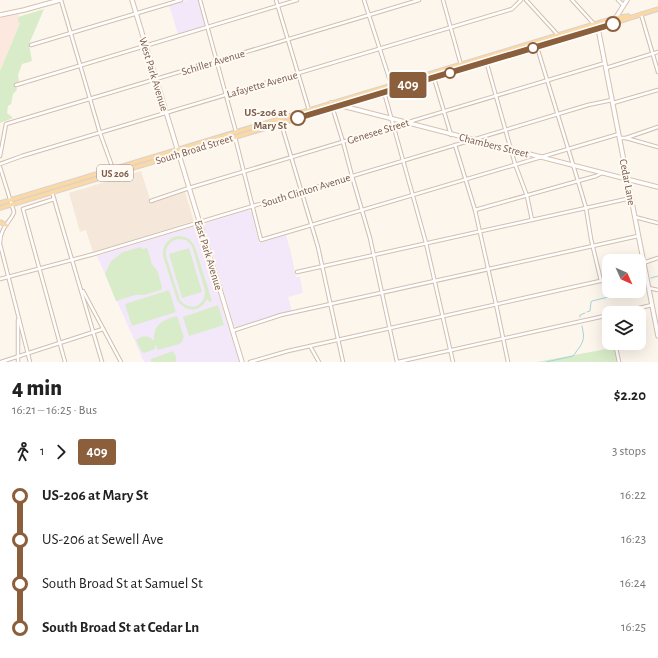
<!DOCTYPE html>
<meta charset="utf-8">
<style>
body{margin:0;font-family:"Alegreya Sans",sans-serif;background:#f6f6f6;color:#222;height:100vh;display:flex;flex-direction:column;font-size:15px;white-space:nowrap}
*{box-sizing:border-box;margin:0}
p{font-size:13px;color:#767676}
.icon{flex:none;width:22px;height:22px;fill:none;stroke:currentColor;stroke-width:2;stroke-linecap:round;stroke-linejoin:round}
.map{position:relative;height:362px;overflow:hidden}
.sheet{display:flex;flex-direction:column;background:#fff;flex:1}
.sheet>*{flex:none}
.badge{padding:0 8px;border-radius:3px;font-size:14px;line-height:26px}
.needle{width:26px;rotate:135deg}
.tools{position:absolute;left:602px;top:254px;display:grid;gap:8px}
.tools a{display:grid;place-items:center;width:44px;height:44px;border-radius:8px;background:#fff;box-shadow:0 4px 16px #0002;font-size:20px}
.map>.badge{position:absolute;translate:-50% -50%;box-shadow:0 0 0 2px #fff}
.legs{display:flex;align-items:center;gap:6px;height:44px;padding:0 12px;font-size:13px}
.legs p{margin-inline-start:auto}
.head{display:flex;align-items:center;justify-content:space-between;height:68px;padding:0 12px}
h1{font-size:22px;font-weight:800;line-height:30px}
ul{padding:0 12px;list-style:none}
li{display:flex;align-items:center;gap:14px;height:44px;font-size:15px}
li i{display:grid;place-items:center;width:6px;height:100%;margin:0 5px;background:currentColor}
li i::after{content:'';width:10px;height:10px;margin:-5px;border:3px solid;border-radius:50%;background:#fff}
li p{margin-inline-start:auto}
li:first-child i{background:linear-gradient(#0000 50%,currentColor 0)}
li:last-child i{background:linear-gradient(currentColor 50%,#0000 0)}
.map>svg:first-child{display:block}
.residential{fill:#f5e8da}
.commercial{fill:#fde8e0}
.education{fill:#f3e8fa}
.green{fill:#d8ecc9;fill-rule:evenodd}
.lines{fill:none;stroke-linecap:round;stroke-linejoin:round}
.stream{stroke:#a5d3da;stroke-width:1}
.street-casing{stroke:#d1beb0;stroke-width:4.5}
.secondary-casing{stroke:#d6c0b0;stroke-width:5.5}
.primary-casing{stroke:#dad1cd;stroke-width:5.5}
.street{stroke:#fff;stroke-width:2.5}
.secondary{stroke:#fff;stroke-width:3.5}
.primary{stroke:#fbd9a5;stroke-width:3.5}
.line-1-casing{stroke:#fff;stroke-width:9}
.line-1{stroke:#8b5e3c;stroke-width:6}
.stop-1-dot{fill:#fff;stroke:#8b5e3c;stroke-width:2}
.labels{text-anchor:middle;stroke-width:4;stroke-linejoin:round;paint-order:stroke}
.shield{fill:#fffaf3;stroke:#a28b7f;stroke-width:1}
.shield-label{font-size:10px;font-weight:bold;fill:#7a5c4d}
.street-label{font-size:11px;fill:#7a5c4d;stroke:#fffaf3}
.stop-label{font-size:11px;font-weight:bold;fill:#7a5c4d;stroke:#fffaf3;text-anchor:end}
</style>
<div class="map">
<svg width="658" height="362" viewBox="0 0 658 362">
<rect width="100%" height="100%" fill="#fdf6ec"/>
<polygon class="residential" points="141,171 150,199 149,200 150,203 185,192 194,221 93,252 86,230 80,232 69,193"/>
<polygon class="commercial" points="19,14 18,17 20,23 0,71 0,18"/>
<g class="education">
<polygon points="187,0 198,0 205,27 178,34 169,5"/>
<polygon points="248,210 251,211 259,243 286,235 291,253 296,277 300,277 303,293 288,297 292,311 236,327 234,325 204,226 206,223"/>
<polygon points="195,226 198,229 239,362 144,362 97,256"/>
</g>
<g class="green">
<polygon points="44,9 29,44 32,61 22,64 18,75 19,82 15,83 17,90 13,94 11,104 8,106 7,113 13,118 0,123 0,71 20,23 18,22 18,17"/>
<path d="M177,236c10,0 16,4 19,14l16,51 -3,1 -2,-3c-7,14 -21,14 -30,1l-14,-44c-1,-10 4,-17 14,-20zM178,239l8,1 6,6 13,45c0,16 -15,21 -25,9l-14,-44c-1,-9 4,-15 12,-17z"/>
<polygon points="141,247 142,249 147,248 152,264 158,272 162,288 161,290 144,295 135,295 116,301 105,274 111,261 123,252"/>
<polygon points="189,248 202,292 182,298 169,254"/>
<polygon points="169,290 176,312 132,326 125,304"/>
<polygon points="218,305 224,325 189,336 183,317"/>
<path d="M177,316l7,21 -3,6 -5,2 -18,5 -3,-6v5l-11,4 -2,-1 -6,-12c7,-5 13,-5 18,1 -1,-16 8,-21 23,-25z"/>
<polygon points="617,347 619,362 537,362"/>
<polygon points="173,351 176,357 176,362 151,362 151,359"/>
</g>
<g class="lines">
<g class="stream">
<polyline points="651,278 658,276"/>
<polyline points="639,285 644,283"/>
<polyline points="587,312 590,311 591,302 592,301 625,293 629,291"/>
<polyline points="580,317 580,315 585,313"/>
<path d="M546,362l27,-6c3,-3 3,-5 6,-8 6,-9 5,-12 3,-22"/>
</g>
<g class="street-casing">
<g id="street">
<polyline points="61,0 100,133 113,169"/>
<polyline points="200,0 236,132"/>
<polyline points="276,0 309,110"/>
<polyline points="364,0 393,90"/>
<polyline points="443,0 461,65"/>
<polyline points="526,0 558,35"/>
<polyline points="572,0 594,24"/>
<polyline points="618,0 623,5"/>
<polyline points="641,14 658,72"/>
<polyline points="31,45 181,0"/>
<polyline points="537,47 578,181 586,208 591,239 601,281"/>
<polyline points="485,57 515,164 527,196 532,220"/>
<polyline points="606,68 658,52"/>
<polyline points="434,78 451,135"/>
<polyline points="16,85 297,0"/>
<polyline points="384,92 426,243 453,362"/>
<polyline points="331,103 343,142 352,176 370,238 397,362"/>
<polyline points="613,103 658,90"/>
<polyline points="281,123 318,247 343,362"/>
<polyline points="235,137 261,240 619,134"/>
<polyline points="620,138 626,138 658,127"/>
<polyline points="626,138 658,147"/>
<polyline points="455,145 475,210 496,304 508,362"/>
<polyline points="0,156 6,124 419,0"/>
<polyline points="0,164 22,156 512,9 521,0"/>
<path d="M0,167l14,45c-2,7 -8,11 -11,18 -2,4 -3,9 -3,13"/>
<polyline points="52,192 102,362"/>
<polyline points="54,199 23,209 65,362"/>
<polyline points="151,201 189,188 605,63"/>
<polyline points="475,210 578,181 596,176 602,173"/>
<polyline points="635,217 658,223"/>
<polyline points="0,244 30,362"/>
<polyline points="643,263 658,258"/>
<polyline points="297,272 631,198"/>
<polyline points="639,272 645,271"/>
<polyline points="0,279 94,254 588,105 612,100"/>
<polyline points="649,288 658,290"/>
<polyline points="83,291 121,362"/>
<polyline points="618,313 652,305"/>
<polyline points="18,320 18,362"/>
<polyline points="232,331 281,315 638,236"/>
<polyline points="615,343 619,362"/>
<polyline points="310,346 319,362"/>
<polyline points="1,362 103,329"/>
<polyline points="250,362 288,351 609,279"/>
<polyline points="398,362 609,315"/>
</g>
</g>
<g class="secondary-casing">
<g id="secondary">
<polyline points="132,0 242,362"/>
<polyline points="0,15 24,10 60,0"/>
<polyline points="615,19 627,0"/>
<polyline points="598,28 658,336"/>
<polyline points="331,103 658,187"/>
</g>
</g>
<g class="primary-casing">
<g id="primary">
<polyline points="0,203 595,24 615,18 628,16"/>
<polyline points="0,208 598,28 658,9"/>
<polyline points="0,222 6,225"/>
</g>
</g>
<use href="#street" class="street"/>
<use href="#secondary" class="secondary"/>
<use href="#primary" class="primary"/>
</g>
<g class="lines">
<g class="line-1-casing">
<polyline id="line-1" points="298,118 613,24"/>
</g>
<use href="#line-1" class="line-1"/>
</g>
<g class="stop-1-dot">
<circle cx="613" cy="24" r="7"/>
<circle cx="533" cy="48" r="5"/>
<circle cx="450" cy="73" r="5"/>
<circle cx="298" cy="118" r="7"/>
</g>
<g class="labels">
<rect class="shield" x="97" y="165" width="36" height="16" rx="3"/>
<g class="shield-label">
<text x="115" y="177">US 206</text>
</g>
<g class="street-label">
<text transform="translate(213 62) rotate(-17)" y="4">Schiller Avenue</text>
<text transform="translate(154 74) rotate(73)" y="4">West Park Avenue</text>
<text transform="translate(262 84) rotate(-16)" y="4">Lafayette Avenue</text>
<text transform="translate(378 131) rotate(-17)" y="4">Genesee Street</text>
<text transform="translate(494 145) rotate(14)" y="4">Chambers Street</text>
<text transform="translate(194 149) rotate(-17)" y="4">South Broad Street</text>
<text transform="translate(628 182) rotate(79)" y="4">Cedar Lane</text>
<text transform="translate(306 190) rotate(-17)" y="4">South Clinton Avenue</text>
<text transform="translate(209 255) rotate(73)" y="4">East Park Avenue</text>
</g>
<g class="stop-label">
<text x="287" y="116">US-206 at<tspan x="287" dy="13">Mary St</tspan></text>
</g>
</g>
</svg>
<div class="tools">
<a><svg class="needle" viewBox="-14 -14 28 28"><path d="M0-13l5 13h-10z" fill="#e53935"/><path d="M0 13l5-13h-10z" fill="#767676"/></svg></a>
<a><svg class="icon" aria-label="layers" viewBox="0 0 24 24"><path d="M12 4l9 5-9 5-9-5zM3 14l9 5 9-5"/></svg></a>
</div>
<b class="badge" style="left:408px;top:85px;background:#8b5e3c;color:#fff">409</b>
</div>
<section class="sheet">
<div class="head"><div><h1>4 min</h1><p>16:21 – 16:25 · Bus</p></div><b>$2.20</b></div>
<div class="legs"><svg class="icon" aria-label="walk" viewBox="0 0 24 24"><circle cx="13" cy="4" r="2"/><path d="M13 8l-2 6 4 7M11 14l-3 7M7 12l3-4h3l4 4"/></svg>1<svg class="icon" aria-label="forward" viewBox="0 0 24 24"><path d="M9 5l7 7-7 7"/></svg><b class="badge" style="background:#8b5e3c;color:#fff">409</b><p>3 stops</p></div>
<ul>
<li><i style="color:#8b5e3c"></i><b>US-206 at Mary St</b><p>16:22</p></li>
<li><i style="color:#8b5e3c"></i><span>US-206 at Sewell Ave</span><p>16:23</p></li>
<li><i style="color:#8b5e3c"></i><span>South Broad St at Samuel St</span><p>16:24</p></li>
<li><i style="color:#8b5e3c"></i><b>South Broad St at Cedar Ln</b><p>16:25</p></li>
</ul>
</section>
